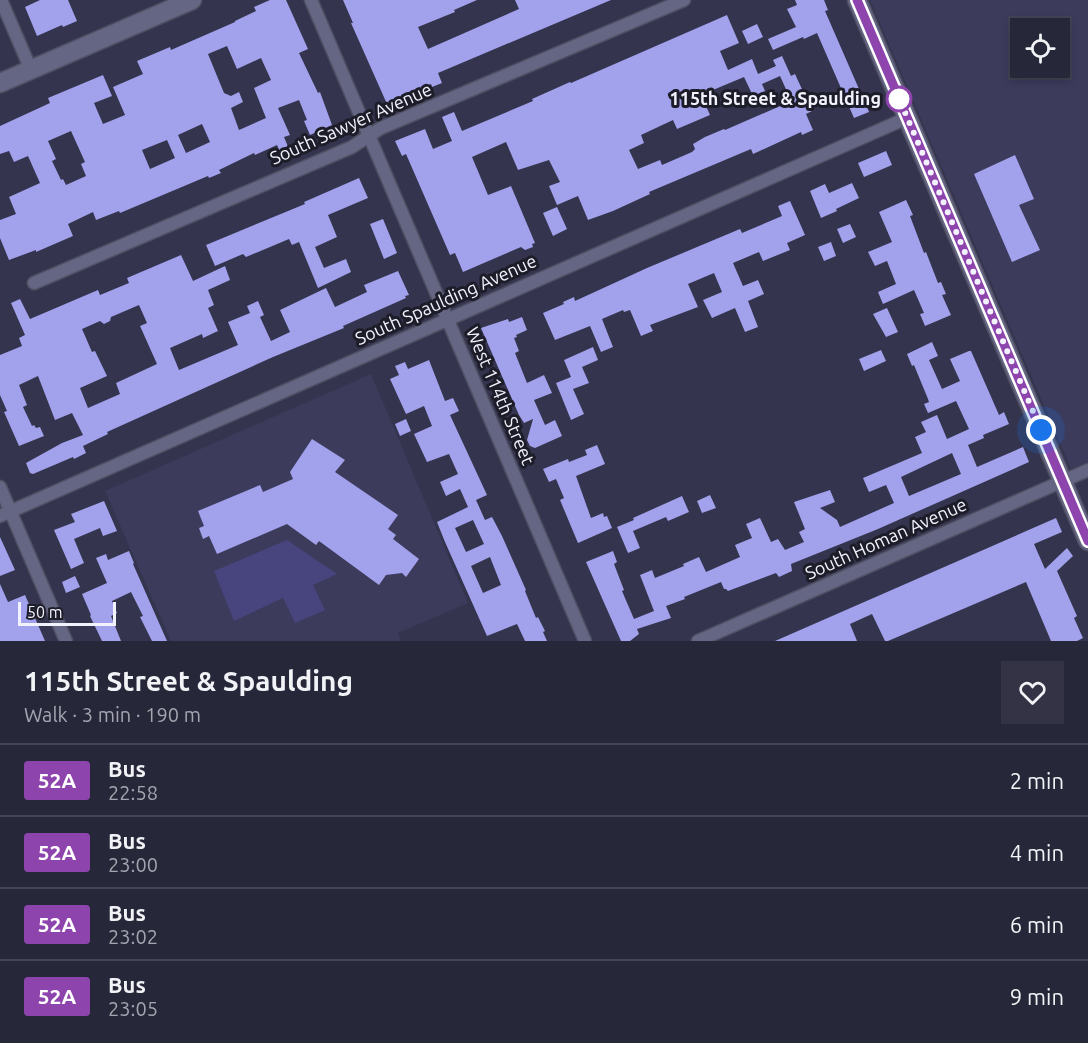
<!DOCTYPE html>
<meta charset="utf-8">
<style>
body{margin:0;font-family:Ubuntu,sans-serif;background:#333345;color:#f1f3f6;height:100vh;display:flex;flex-direction:column;font-size:22px;white-space:nowrap}
*{box-sizing:border-box;margin:0}
p{font-size:20px;color:#a4a5af}
.icon{flex:none;width:33px;height:33px;fill:none;stroke:currentColor;stroke-width:2;stroke-linecap:round;stroke-linejoin:round}
.map{position:relative;height:641px;overflow:hidden}
.side{display:flex;flex-direction:column;background:#27273a;flex:1}
.side>*{flex:none}
.badge{padding:0 12px;border-radius:4px;font-size:21px;line-height:39px}
.controls{position:absolute;left:1010px;top:18px;display:grid;gap:12px}
.controls a{display:grid;place-items:center;width:60px;height:60px;border-radius:0px;background:#27273a;box-shadow:0 3px 9px #0003,0 0 0 2px #434454;font-size:30px}
.scale{position:absolute;left:18px;bottom:15px;width:98px;box-sizing:border-box;padding-left:6px;border:3px solid #f1f2fc;border-top:0;font-size:16px;line-height:21px;white-space:nowrap;color:#f1f2fc;-webkit-text-stroke:4px #1d1d29;paint-order:stroke}
.you{position:absolute;width:30px;height:30px;margin:-15px;border:4px solid #fff;border-radius:50%;background:#1a73e8;box-shadow:0 0 0 9px #1a73e833}
.map>.badge{position:absolute;translate:-50% -50%;box-shadow:0 0 0 3px #fff}
.round{display:grid;place-items:center;flex:none;width:63px;height:63px;border-radius:0px;background:#333345}
.summary{display:flex;align-items:center;justify-content:space-between;height:102px;padding:0 24px}
h1{font-size:28px;font-weight:700;line-height:45px}
ul{padding:0;list-style:none}
li{display:flex;align-items:center;gap:18px;height:72px;padding:0 24px;border-top:2px solid #434454}
li div{flex:1}
li b{display:block;font-size:22px}
li em{font-style:normal}
li .badge{min-width:66px;font-weight:700;text-align:center}
.map>svg:first-child{display:block}
.built{fill:#3c3b5c;fill-rule:evenodd}
.green{fill:#48447e}
.building{fill:#a2a1ec;fill-rule:evenodd}
.lines{fill:none;stroke-linecap:round;stroke-linejoin:round}
.street-casing{stroke:#4f4f63;stroke-width:15}
.secondary-casing{stroke:#4f4f63;stroke-width:21}
.street{stroke:#656683;stroke-width:12}
.secondary{stroke:#656683;stroke-width:18}
.line-casing{stroke:#fff;stroke-width:14}
.line{stroke:#8e44ad;stroke-width:9}
.walk{stroke:#f1f2fc;stroke-width:6;stroke-dasharray:0 10.8}
.stop-dot{fill:#fff;stroke:#8e44ad;stroke-width:3}
.labels{text-anchor:middle;stroke-width:6;stroke-linejoin:round;paint-order:stroke}
.stop-label{font-size:18px;font-weight:bold;fill:#f1f2fc;stroke:#1d1d29;text-anchor:end}
.street-label{font-size:18px;fill:#f1f2fc;stroke:#1d1d29}
</style>
<div class="map">
<svg width="1088" height="641" viewBox="0 0 1088 641">
<rect width="100%" height="100%" fill="#34344e"/>
<g class="built">
<path d="M870,0h218v462l-17,7zM1020,28h39v40h-39z"/>
<polygon points="371,374 468,603 398,633 401,641 171,641 105,491"/>
</g>
<polygon class="green" points="287,540 337,574 313,585 325,610 295,623 283,598 234,621 214,571"/>
<g class="building">
<polygon points="40,0 68,0 77,21 63,27 62,25 37,36 25,7"/>
<path d="M270,0h16l22,49 -9,4 19,40 2,-1 12,33 -22,10 -6,-14 3,-1 -8,-20 -21,8 12,27 -6,2 5,12 -9,3 -3,-7 -22,10 -1,-2 -35,17 2,3 -12,5 -1,-2 -88,37 -1,-2 -23,9 -3,-8 -25,12 5,12 -37,16v-2l-27,10 -9,-22v-18l16,-6 -7,-17 31,-14 -12,-27 -14,6 -5,-11 -9,3v-28l50,-23 -2,-5 55,-23 9,21 -18,7 9,21 22,-9 -12,-28 30,-13 -6,-13 33,-14 1,3 64,-28v-1l21,-10 -2,-4zM227,46l10,23 24,-11 10,22 -17,8 12,30 -27,12 -8,-22 12,-6 -4,-10 -8,4 -7,-3 -16,-39zM202,124l8,18 -24,11 -8,-18zM71,131l14,31 -4,2 5,12 -20,9 -3,-6 -2,1 -9,-19 4,-2 -8,-18zM167,140l8,18 -25,11 -8,-19z"/>
<polygon points="343,0 477,0 454,10 455,12 418,27 428,49 519,9 515,0 611,0 438,73 442,83 432,87 431,84 387,104 351,23 353,23"/>
<polygon points="795,0 824,0 828,10 825,11 869,112 854,118 817,33 804,39 803,37 773,50 768,39 796,27 787,9 797,5"/>
<path d="M727,15l12,28 -19,8 8,19 24,-11 6,15 18,-8 -3,-6 9,-4 9,20 4,-2 17,37 -6,3 7,16 -11,5 -1,-3 -48,22 -2,-5 -102,43 1,2 -37,17 -25,9 -10,-24 -21,9 -8,-19 11,-4 -11,-22 -31,10 -12,-28 -34,15 16,38 23,-9 24,57 -3,1 1,3 -8,3 -4,-3 -58,25 -8,-19 -5,2 -44,-101 -4,2 -7,-15 30,-12 8,20 19,-8 -10,-24 12,-5 8,19 71,-30 -1,-2 38,-17 1,1zM780,76l10,22 -4,2 1,3 -62,27 -1,-1 -19,8 -12,7 2,5 -3,3 -30,13 -2,-5 -22,9 -9,-19 15,-7 -3,-8 32,-15 4,9 33,-14 -9,-20 43,-18 9,19 12,-5 -3,-7z"/>
<polygon points="757,24 763,37 748,44 742,31"/>
<polygon points="886,151 892,165 864,177 858,163"/>
<polygon points="1015,155 1034,199 1019,205 1040,250 1012,262 974,174"/>
<polygon points="359,178 368,198 328,215 337,237 315,247 324,268 346,259 351,272 318,288 299,242 292,245 289,239 246,257 243,254 215,266 206,245 305,204 304,202"/>
<polygon points="852,183 859,198 836,209 837,211 821,218 810,191 825,184 829,193"/>
<polygon points="906,200 913,215 910,216 924,253 926,252 938,283 941,282 946,294 942,295 951,315 925,326 920,314 924,313 914,290 883,304 878,292 896,284 887,261 875,266 868,252 892,242 879,212"/>
<polygon points="790,201 805,235 787,243 790,250 763,261 759,252 733,263 743,286 758,280 764,294 748,301 758,327 745,332 735,308 712,318 703,300 722,292 714,273 688,284 698,307 650,325 653,331 641,336 630,310 624,312 623,310 602,319 613,347 601,352 590,326 555,340 543,313 564,304 563,302 574,297 575,301 647,268 740,229 742,233 782,216 778,206"/>
<polygon points="557,207 567,229 553,236 543,213"/>
<polygon points="383,219 397,253 384,259 370,224"/>
<polygon points="850,224 856,237 843,243 837,229"/>
<polygon points="831,242 836,256 824,261 818,247"/>
<path d="M181,255l12,26 32,-15 5,14 -22,10 6,15 -6,3 10,23 -15,7 -1,-4 -32,14 9,22 59,-25 -10,-23 22,-9 -3,-7 11,-5 6,14 -4,2 11,24 19,-9 -10,-22 46,-22 9,19 32,-15 -3,-7 34,-14 11,24 -4,1 1,2 -63,28 1,2 -71,29 -166,75 1,2 -25,12 3,7 -12,6 -1,-2 -40,17 -3,-1 -4,-10 36,-20 21,-8 -11,-22 -17,7 -17,-44 -19,9 8,20 -4,2 9,19 2,-1 2,3 4,-1 4,9 -25,10 -15,-34 3,-1 -7,-16v-40l22,-9 -3,-8 6,-3 -14,-32 9,-4 10,20 68,-29 2,5 29,-12 -2,-5zM139,305l8,18 -7,3 17,38 -41,19 4,11 -32,14 -8,-20 27,-12 -12,-25 -3,1 -10,-23 18,-8 4,3 6,-3 1,-4z"/>
<polygon points="887,308 898,332 886,337 873,314"/>
<polygon points="522,317 527,330 516,335 517,337 514,338 519,351 515,353 527,383 544,375 552,393 534,400 545,425 555,420 562,436 535,448 530,446 527,440 533,419 524,423 519,415 481,328 508,319 509,322"/>
<path d="M932,342l6,14 -9,4 13,29 18,-8 -10,-22 19,-8h2l28,64 5,-3 5,12 -26,11 1,3 -16,7 9,22 46,-20 6,15 -151,67 -87,35 1,7 -13,6 -3,-4 -48,18 -2,-2h-2l-3,-7 -37,15 1,2 -19,7 5,12 -34,11 2,5 -9,7h-9l-35,-79 27,-11 4,11 -3,2 10,26 -2,1 12,28 20,-8 -14,-36 12,-5 3,8 29,-12 -1,-2 16,-7 7,15 34,-15 -5,-12 17,-7 -6,-14 14,-6 11,24 7,-3 7,11 19,-8 -5,-10 6,-3 -11,-27 36,-12 5,12 -15,6 17,12 3,7 54,-24 -8,-18 -17,7 -6,-14 59,-25 -7,-16 11,-5 -5,-10 16,-7 10,24 22,-10 -13,-28 -28,12 -4,-9 5,-2 -1,-3 -14,-34 -2,1 -5,-12zM952,453l9,21 -52,22 -8,-19z"/>
<polygon points="593,347 598,360 582,367 589,383 573,389 584,414 571,420 556,383 571,377 564,360"/>
<polygon points="881,350 886,361 864,371 859,359"/>
<path d="M429,360l16,41 8,-3 6,13 -9,4 37,80 -11,5 9,20 7,-3 10,19 24,54 -1,1 11,27 2,-1 7,14 -2,1 4,9h-22l-8,-17 -30,12 -42,-94 -8,-20 31,-15 -8,-18 -14,7 -6,-14 18,-8 -9,-20 -22,8 -13,-28 18,-8 -8,-20 -18,8 -16,-35 9,-4 -4,-9 10,-4 3,7zM473,520l11,24 -18,8 -11,-24zM490,557l11,28 -18,8 -12,-27z"/>
<polygon points="406,419 411,431 400,436 395,424"/>
<polygon points="312,439 345,460 335,472 398,515 388,529 396,535 393,539 419,559 406,577 402,573 386,575 379,585 319,541 316,545 287,524 217,554 209,536 203,539 199,528 204,526 198,511 260,485 263,492 293,479 290,472"/>
<polygon points="597,445 605,464 576,476 591,518 603,513 604,517 607,516 612,528 578,543 560,500 564,498 556,479 549,482 543,469 568,459 569,462 587,455 585,450"/>
<polygon points="710,495 716,508 702,513 697,501"/>
<polygon points="682,496 689,512 668,521 666,517 633,531 640,548 628,553 617,527 634,520 633,518"/>
<polygon points="104,501 117,531 103,536 100,528 74,539 84,563 71,569 54,530 75,522 71,514"/>
<polygon points="1056,518 1062,532 1034,544 1045,569 1067,548 1073,556 1057,571 1077,616 1074,618 1083,638 1077,641 1051,641 1026,582 888,641 885,641 872,614 850,624 857,641 775,641"/>
<polygon points="0,537 15,570 0,576"/>
<polygon points="129,551 134,563 133,564 167,641 152,641 140,617 143,616 131,592 112,601 117,613 111,616 121,641 102,641 90,616 91,615 82,594 107,583 96,558 106,554 108,560"/>
<polygon points="75,576 80,587 66,593 62,582"/>
<polygon points="0,584 8,602 25,595 45,641 0,641"/>
</g>
<g class="lines">
<g class="street-casing">
<g id="street">
<polyline points="1,0 31,70"/>
<polyline points="311,0 585,641"/>
<polyline points="34,283 352,147 381,128 684,0"/>
<polyline points="0,487 66,641"/>
<polyline points="0,516 907,118"/>
<polyline points="698,641 1088,470"/>
</g>
</g>
<g class="secondary-casing">
<g id="secondary">
<polyline points="857,0 1088,541"/>
<polyline points="0,83 192,0"/>
</g>
</g>
<use href="#street" class="street"/>
<use href="#secondary" class="secondary"/>
</g>
<g class="lines">
<g class="line-casing">
<polyline id="line" points="857,0 1088,541"/>
</g>
<use href="#line" class="line"/>
<polyline class="walk" points="899,99 898,96 1041,430"/>
</g>
<circle class="stop-dot" cx="899" cy="99" r="12"/>
<g class="labels">
<g class="stop-label">
<text x="881" y="105">115th Street &amp; Spaulding</text>
</g>
<g class="street-label">
<text transform="translate(351 124) rotate(-24)" y="6">South Sawyer Avenue</text>
<text transform="translate(446 300) rotate(-24)" y="6">South Spaulding Avenue</text>
<text transform="translate(500 396) rotate(67)" y="6">West 114th Street</text>
<text transform="translate(886 539) rotate(-24)" y="6">South Homan Avenue</text>
</g>
</g>
</svg>
<div class="controls">
<a><svg class="icon" aria-label="locate" viewBox="0 0 24 24"><circle cx="12" cy="12" r="6"/><path d="M12 2v4M12 18v4M2 12h4M18 12h4"/></svg></a>
</div>
<div class="scale">50 m</div>
<div class="you" style="left:1041px;top:430px"></div>
</div>
<section class="side">
<div class="summary"><div><h1>115th Street &amp; Spaulding</h1><p>Walk · 3 min · 190 m</p></div><a class="round"><svg class="icon" aria-label="heart" viewBox="0 0 24 24"><path d="M12 20l-8-8c-3-5 5-10 8-4 3-6 11-1 8 4z"/></svg></a></div>
<ul>
<li><span class="badge" style="background:#8e44ad;color:#fff">52A</span><div><b>Bus</b><p>22:58</p></div><em>2 min</em></li>
<li><span class="badge" style="background:#8e44ad;color:#fff">52A</span><div><b>Bus</b><p>23:00</p></div><em>4 min</em></li>
<li><span class="badge" style="background:#8e44ad;color:#fff">52A</span><div><b>Bus</b><p>23:02</p></div><em>6 min</em></li>
<li><span class="badge" style="background:#8e44ad;color:#fff">52A</span><div><b>Bus</b><p>23:05</p></div><em>9 min</em></li>
</ul>
</section>
